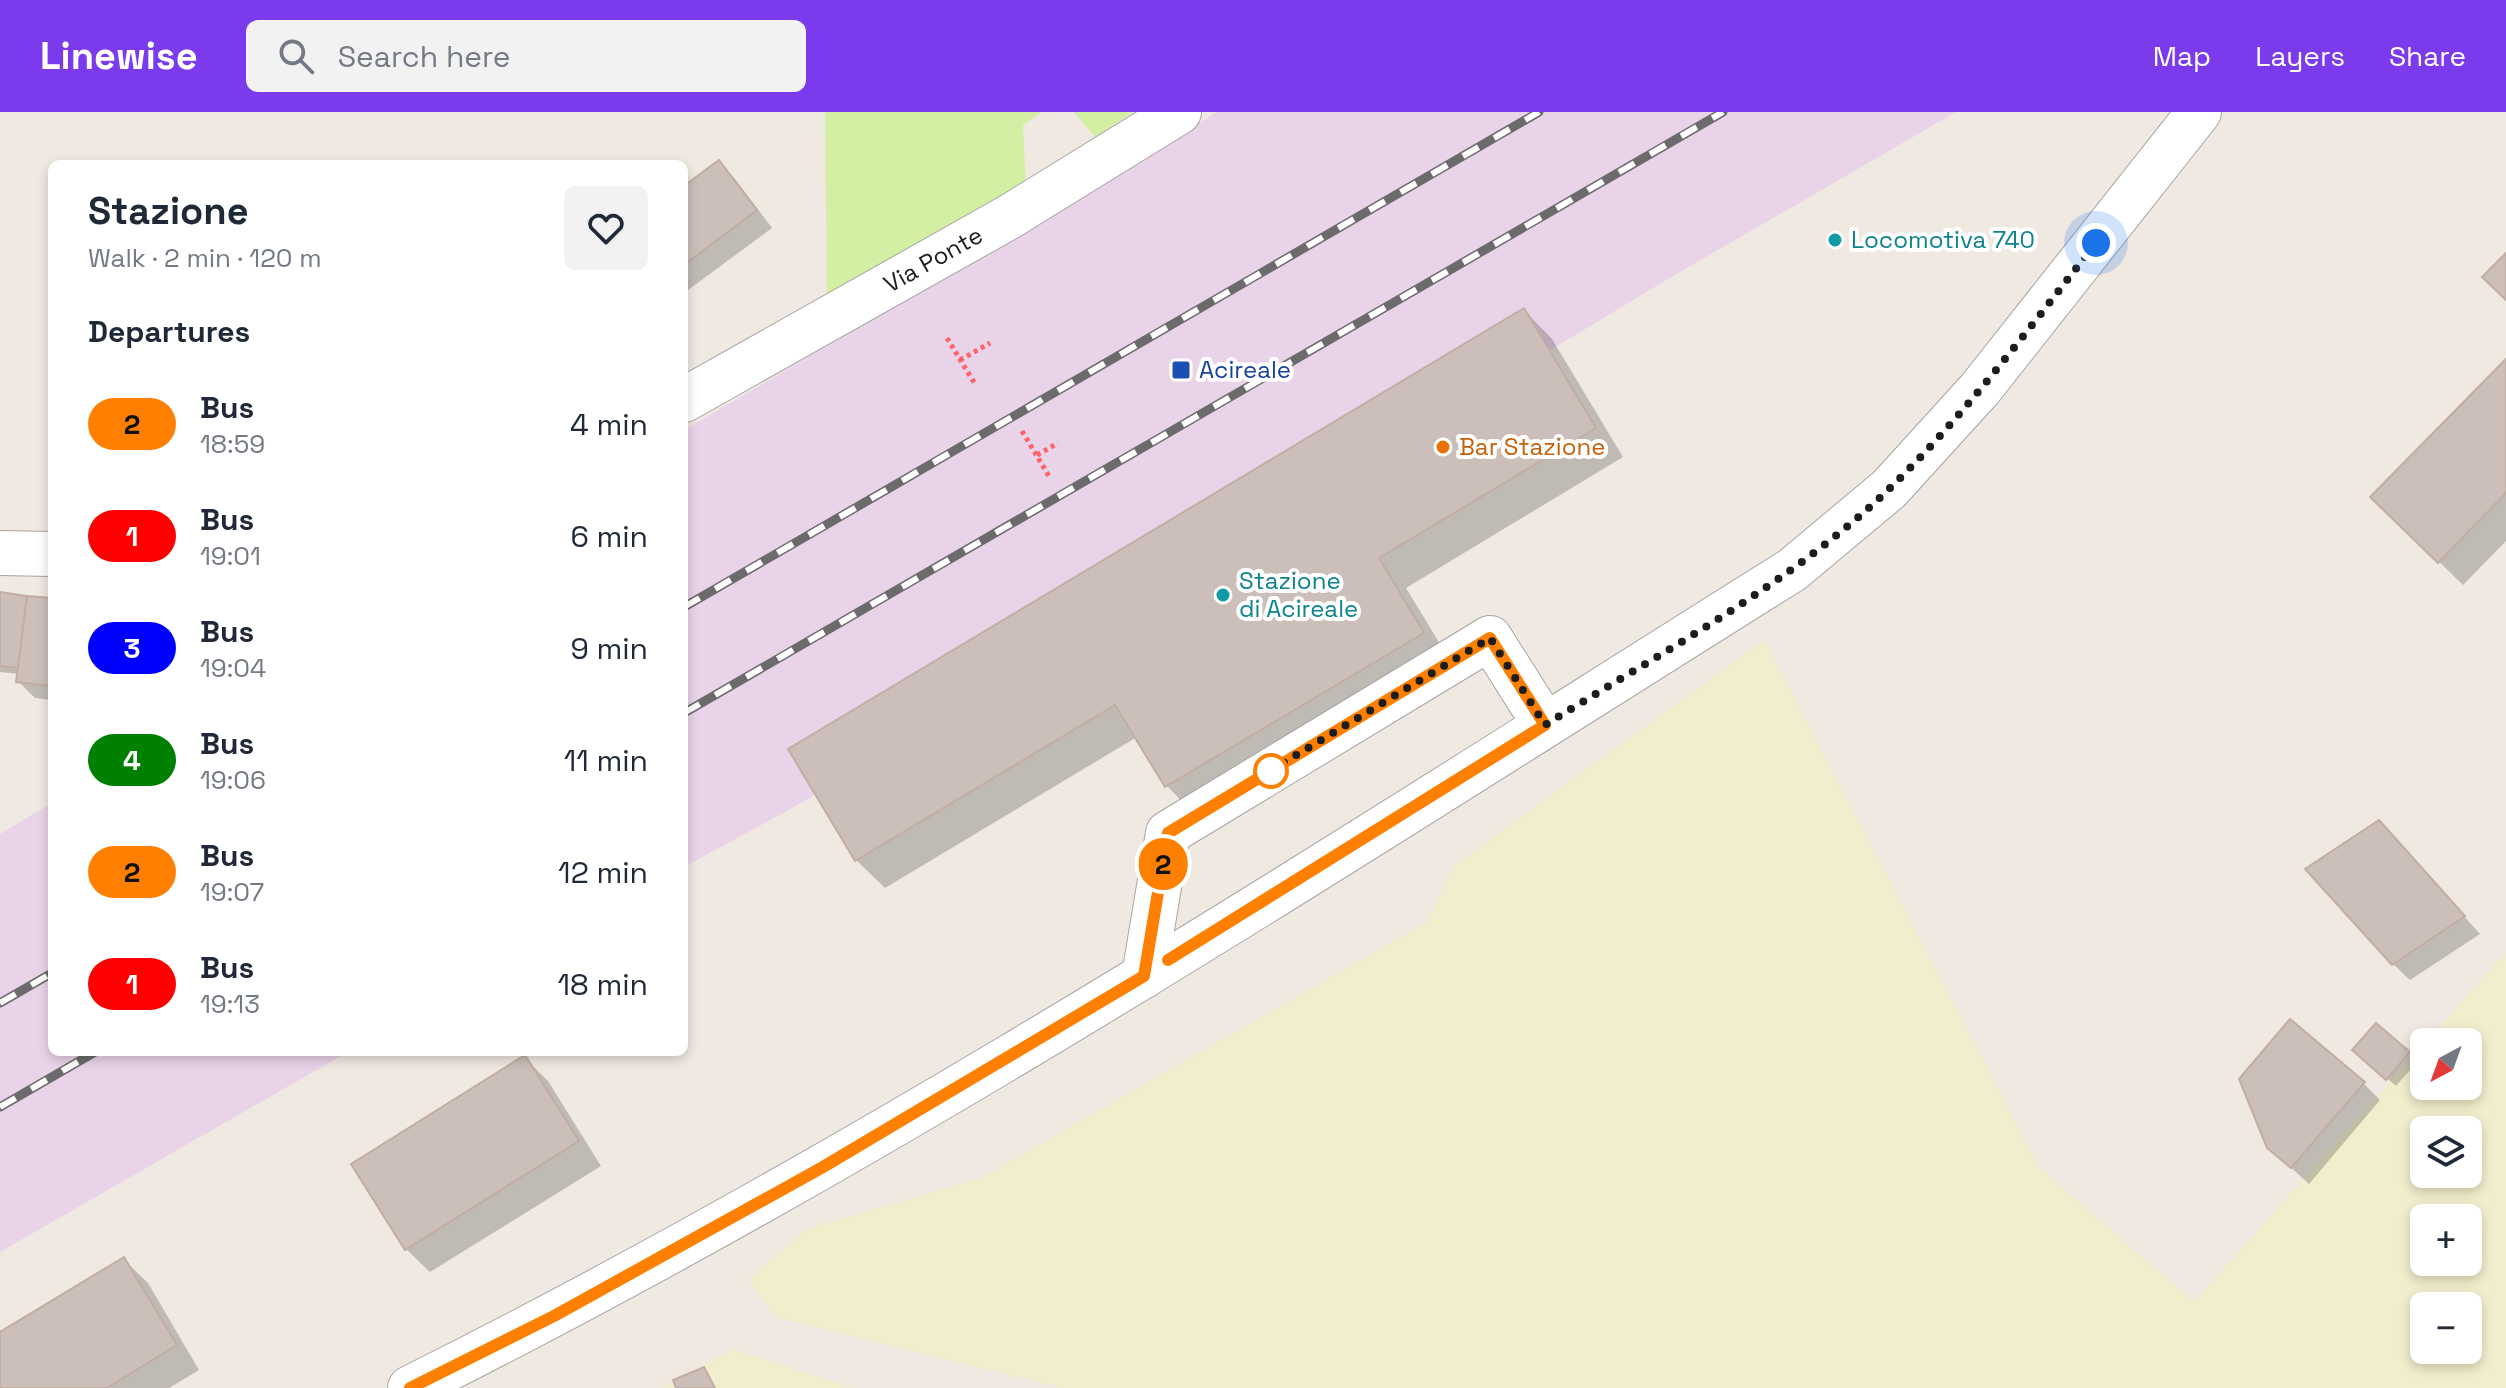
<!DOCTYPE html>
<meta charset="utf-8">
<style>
body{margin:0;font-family:"Space Grotesk",sans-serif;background:#f2f2f3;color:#1f2937;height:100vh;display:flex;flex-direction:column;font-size:30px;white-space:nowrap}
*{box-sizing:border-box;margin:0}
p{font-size:26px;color:#747a83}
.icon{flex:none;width:44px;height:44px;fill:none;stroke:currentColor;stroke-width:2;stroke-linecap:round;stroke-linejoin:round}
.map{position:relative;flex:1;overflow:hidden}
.side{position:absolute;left:48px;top:48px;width:640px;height:896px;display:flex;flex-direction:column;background:#fff;border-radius:12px;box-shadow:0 4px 12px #0003}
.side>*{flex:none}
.badge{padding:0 16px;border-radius:26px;font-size:28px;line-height:52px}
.needle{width:52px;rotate:221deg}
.buttons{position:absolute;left:2410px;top:916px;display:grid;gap:16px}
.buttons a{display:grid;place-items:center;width:72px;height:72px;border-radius:12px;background:#fff;box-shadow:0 4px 12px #0003;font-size:40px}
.you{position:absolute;width:40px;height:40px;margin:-20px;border:6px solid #fff;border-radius:50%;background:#1a73e8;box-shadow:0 0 0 12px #1a73e833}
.map>.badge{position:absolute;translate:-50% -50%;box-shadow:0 0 0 4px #fff}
h2{padding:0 40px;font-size:30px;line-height:72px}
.round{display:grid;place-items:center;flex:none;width:84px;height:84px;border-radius:12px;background:#f2f2f3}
.head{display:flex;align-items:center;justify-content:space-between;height:136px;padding:0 40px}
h1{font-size:38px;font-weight:800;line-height:60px}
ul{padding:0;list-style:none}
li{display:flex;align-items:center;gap:24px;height:112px;padding:0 40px}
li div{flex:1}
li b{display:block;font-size:30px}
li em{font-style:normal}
li .badge{min-width:88px;font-weight:700;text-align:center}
header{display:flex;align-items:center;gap:48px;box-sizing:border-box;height:112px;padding:0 40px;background:#7c3aed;color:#fff}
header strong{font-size:38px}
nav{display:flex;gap:44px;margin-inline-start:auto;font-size:28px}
.search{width:560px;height:72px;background:#f2f2f3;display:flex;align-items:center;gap:20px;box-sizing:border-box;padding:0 28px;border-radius:12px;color:#747a83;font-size:30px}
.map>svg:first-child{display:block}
.industrial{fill:#e9d3e8}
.farmland{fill:#f0eecc;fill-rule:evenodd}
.grass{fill:#d3efa3}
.shadow{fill:#0003}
.building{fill:#ccbeb8;stroke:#c2ada3;stroke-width:2}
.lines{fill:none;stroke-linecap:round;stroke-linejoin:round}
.minor-casing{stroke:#a4a4a4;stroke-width:46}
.tertiary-casing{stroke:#a4a4a4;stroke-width:46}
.path{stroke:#ff646a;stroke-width:5;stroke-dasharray:4 4;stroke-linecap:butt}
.minor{stroke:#fff;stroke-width:44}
.tertiary{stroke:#fff;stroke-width:44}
.rail-casing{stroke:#6b6b6b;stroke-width:9}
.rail{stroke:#fff;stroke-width:6;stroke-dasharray:18;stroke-linecap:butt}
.line-casing{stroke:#fff;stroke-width:18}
.line{stroke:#ff8000;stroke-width:12}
.walk{stroke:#1d1d1d;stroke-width:8;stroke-dasharray:0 14.4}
.culture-dot{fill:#0f9aa8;stroke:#fff;stroke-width:3}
.transit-dot{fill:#1a4fb4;stroke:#fff;stroke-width:3}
.food-dot{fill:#e8710a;stroke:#fff;stroke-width:3}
.stop-dot{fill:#fff;stroke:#ff8000;stroke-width:4}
.labels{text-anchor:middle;stroke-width:8;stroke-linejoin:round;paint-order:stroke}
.culture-label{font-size:24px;fill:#0d838f;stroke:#fff;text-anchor:start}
.street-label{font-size:24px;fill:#1d1d1d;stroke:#fff}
.transit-label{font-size:24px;fill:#164399;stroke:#fff;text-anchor:start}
.food-label{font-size:24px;fill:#c56008;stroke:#fff;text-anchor:start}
</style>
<header>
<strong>Linewise</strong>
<div class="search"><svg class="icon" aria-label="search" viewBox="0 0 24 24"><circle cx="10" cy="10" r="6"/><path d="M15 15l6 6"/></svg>Search here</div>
<nav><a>Map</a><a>Layers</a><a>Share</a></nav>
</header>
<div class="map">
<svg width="2506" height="1276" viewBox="0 0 2506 1276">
<rect width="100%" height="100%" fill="#f0e9e2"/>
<g class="industrial">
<polygon points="1217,0 1956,0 1668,167 796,694 684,755 684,318 1029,116"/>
<polygon points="52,691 52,940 348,940 0,1140 0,722"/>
</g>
<g class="farmland">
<path d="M1764,528l275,527 155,135 230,-258v42h44v-44h-42l80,-90v436h-1442l-289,-71 -26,-38 58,-50 174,-51 446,-256 28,-57zM2424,1018h44v44h-44zM2424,1106h44v44h-44zM2424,1194h44v44h-44z"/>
<polygon points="734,1237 852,1276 660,1276"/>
</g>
<g class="grass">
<polygon points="825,0 1042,0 1023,13 1026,77 827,196"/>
<polygon points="1074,0 1133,0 1095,25"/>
</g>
<g class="shadow">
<polygon points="718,51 735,67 772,116 684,181 684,77"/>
<polygon points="1524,198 1552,227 1623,345 1406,476 1451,550 1195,703 1167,674 1137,625 885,776 856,748"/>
<polygon points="2506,249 2506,429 2463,473 2373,385"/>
<polygon points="0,482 52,488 52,588 35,586 18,569 19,562 0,560"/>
<polygon points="2395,727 2480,822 2410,868 2393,852"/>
<polygon points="2376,914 2417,950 2396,974 2363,946"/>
<polygon points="525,946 548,969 601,1054 430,1160 406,1137"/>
<polygon points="2364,972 2380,988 2309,1072 2287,1052"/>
<polygon points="124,1148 148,1171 199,1258 169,1276 0,1276 0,1222"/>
</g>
<g class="building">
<polygon points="719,48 757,98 684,153 684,74"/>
<polygon points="2506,141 2506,188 2482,165"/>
<polygon points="1524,196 1596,316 1379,446 1424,521 1165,675 1115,593 855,749 788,637"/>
<polygon points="2506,247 2506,381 2438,451 2370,385"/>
<polygon points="0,480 27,484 18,556 0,554"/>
<polygon points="27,484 52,486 52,574 16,570"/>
<polygon points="2379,708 2465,804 2392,853 2305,757"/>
<polygon points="2290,907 2365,970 2291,1056 2267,1036 2239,967"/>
<polygon points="2376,911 2410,940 2386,968 2352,938"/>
<polygon points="525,943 579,1029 405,1138 351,1052"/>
<polygon points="124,1145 177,1233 107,1276 0,1276 0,1220"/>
<polygon points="704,1255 715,1276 676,1276 673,1268"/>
</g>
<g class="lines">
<g class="minor-casing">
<g id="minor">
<path id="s1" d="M684,288l325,-183 170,-105"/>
<polyline points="0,441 52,442"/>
<polyline points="1144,864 1168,721 1490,526 1545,613"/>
</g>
</g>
<g class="tertiary-casing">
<path id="tertiary" d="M410,1276c479,-239 929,-534 1382,-818l97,-81 91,-100 219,-277"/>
</g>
<g class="path">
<polyline points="947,226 975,272"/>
<polyline points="960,248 990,231"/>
<polyline points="1022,319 1050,366"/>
<polyline points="1037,343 1058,331"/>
</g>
<use href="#minor" class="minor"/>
<use href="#tertiary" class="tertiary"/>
<g class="rail-casing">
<g id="rail">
<polyline points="684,495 1539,0"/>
<polyline points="684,601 1723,0"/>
<polyline points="0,891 52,861"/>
<polyline points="0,995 95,940"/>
</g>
</g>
<use href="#rail" class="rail"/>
</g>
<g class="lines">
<g class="line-casing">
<polyline id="line" points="410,1276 554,1204 823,1055 1144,864 1168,721 1490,526 1545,613 1168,848"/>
</g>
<use href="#line" class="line"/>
<path class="walk" d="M1271,659l-6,3 225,-136 55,87c115,-72 246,-141 344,-236 77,-75 141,-162 207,-246"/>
</g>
<g class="culture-dot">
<circle cx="1835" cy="128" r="8"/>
<circle cx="1223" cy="483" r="8"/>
</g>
<rect class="transit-dot" x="1171" y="248" width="20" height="20" rx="4"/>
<circle class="food-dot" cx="1443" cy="335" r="8"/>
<circle class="stop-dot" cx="1271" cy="659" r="16"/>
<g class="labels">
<g class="culture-label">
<text x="1851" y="136">Locomotiva 740</text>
<text x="1239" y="477">Stazione<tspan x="1239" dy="28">di Acireale</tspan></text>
</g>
<g class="street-label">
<text dy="8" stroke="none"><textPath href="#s1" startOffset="286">Via Ponte</textPath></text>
</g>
<g class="transit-label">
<text x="1199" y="266">Acireale</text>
</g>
<g class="food-label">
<text x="1459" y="343">Bar Stazione</text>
</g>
</g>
</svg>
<div class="buttons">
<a><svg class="needle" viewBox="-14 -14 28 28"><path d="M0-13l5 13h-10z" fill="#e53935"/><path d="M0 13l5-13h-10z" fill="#747a83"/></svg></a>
<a><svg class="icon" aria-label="layers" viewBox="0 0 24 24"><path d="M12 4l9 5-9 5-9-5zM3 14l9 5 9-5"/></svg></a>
<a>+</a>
<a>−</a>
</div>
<div class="you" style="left:2096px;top:131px"></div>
<b class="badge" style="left:1163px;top:752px;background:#ff8000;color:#111">2</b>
<section class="side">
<div class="head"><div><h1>Stazione</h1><p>Walk · 2 min · 120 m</p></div><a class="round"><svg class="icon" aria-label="heart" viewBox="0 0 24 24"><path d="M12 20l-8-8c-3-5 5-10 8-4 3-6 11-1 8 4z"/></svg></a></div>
<h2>Departures</h2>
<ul>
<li><span class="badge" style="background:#ff8000;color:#111">2</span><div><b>Bus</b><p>18:59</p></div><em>4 min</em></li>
<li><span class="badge" style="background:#f00;color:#fff">1</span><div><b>Bus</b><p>19:01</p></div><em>6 min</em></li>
<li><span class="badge" style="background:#00f;color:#fff">3</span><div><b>Bus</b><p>19:04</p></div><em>9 min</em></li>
<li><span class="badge" style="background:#008000;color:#fff">4</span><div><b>Bus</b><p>19:06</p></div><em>11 min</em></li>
<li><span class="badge" style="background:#ff8000;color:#111">2</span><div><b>Bus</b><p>19:07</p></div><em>12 min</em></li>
<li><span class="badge" style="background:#f00;color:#fff">1</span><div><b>Bus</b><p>19:13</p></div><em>18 min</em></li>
</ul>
</section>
</div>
